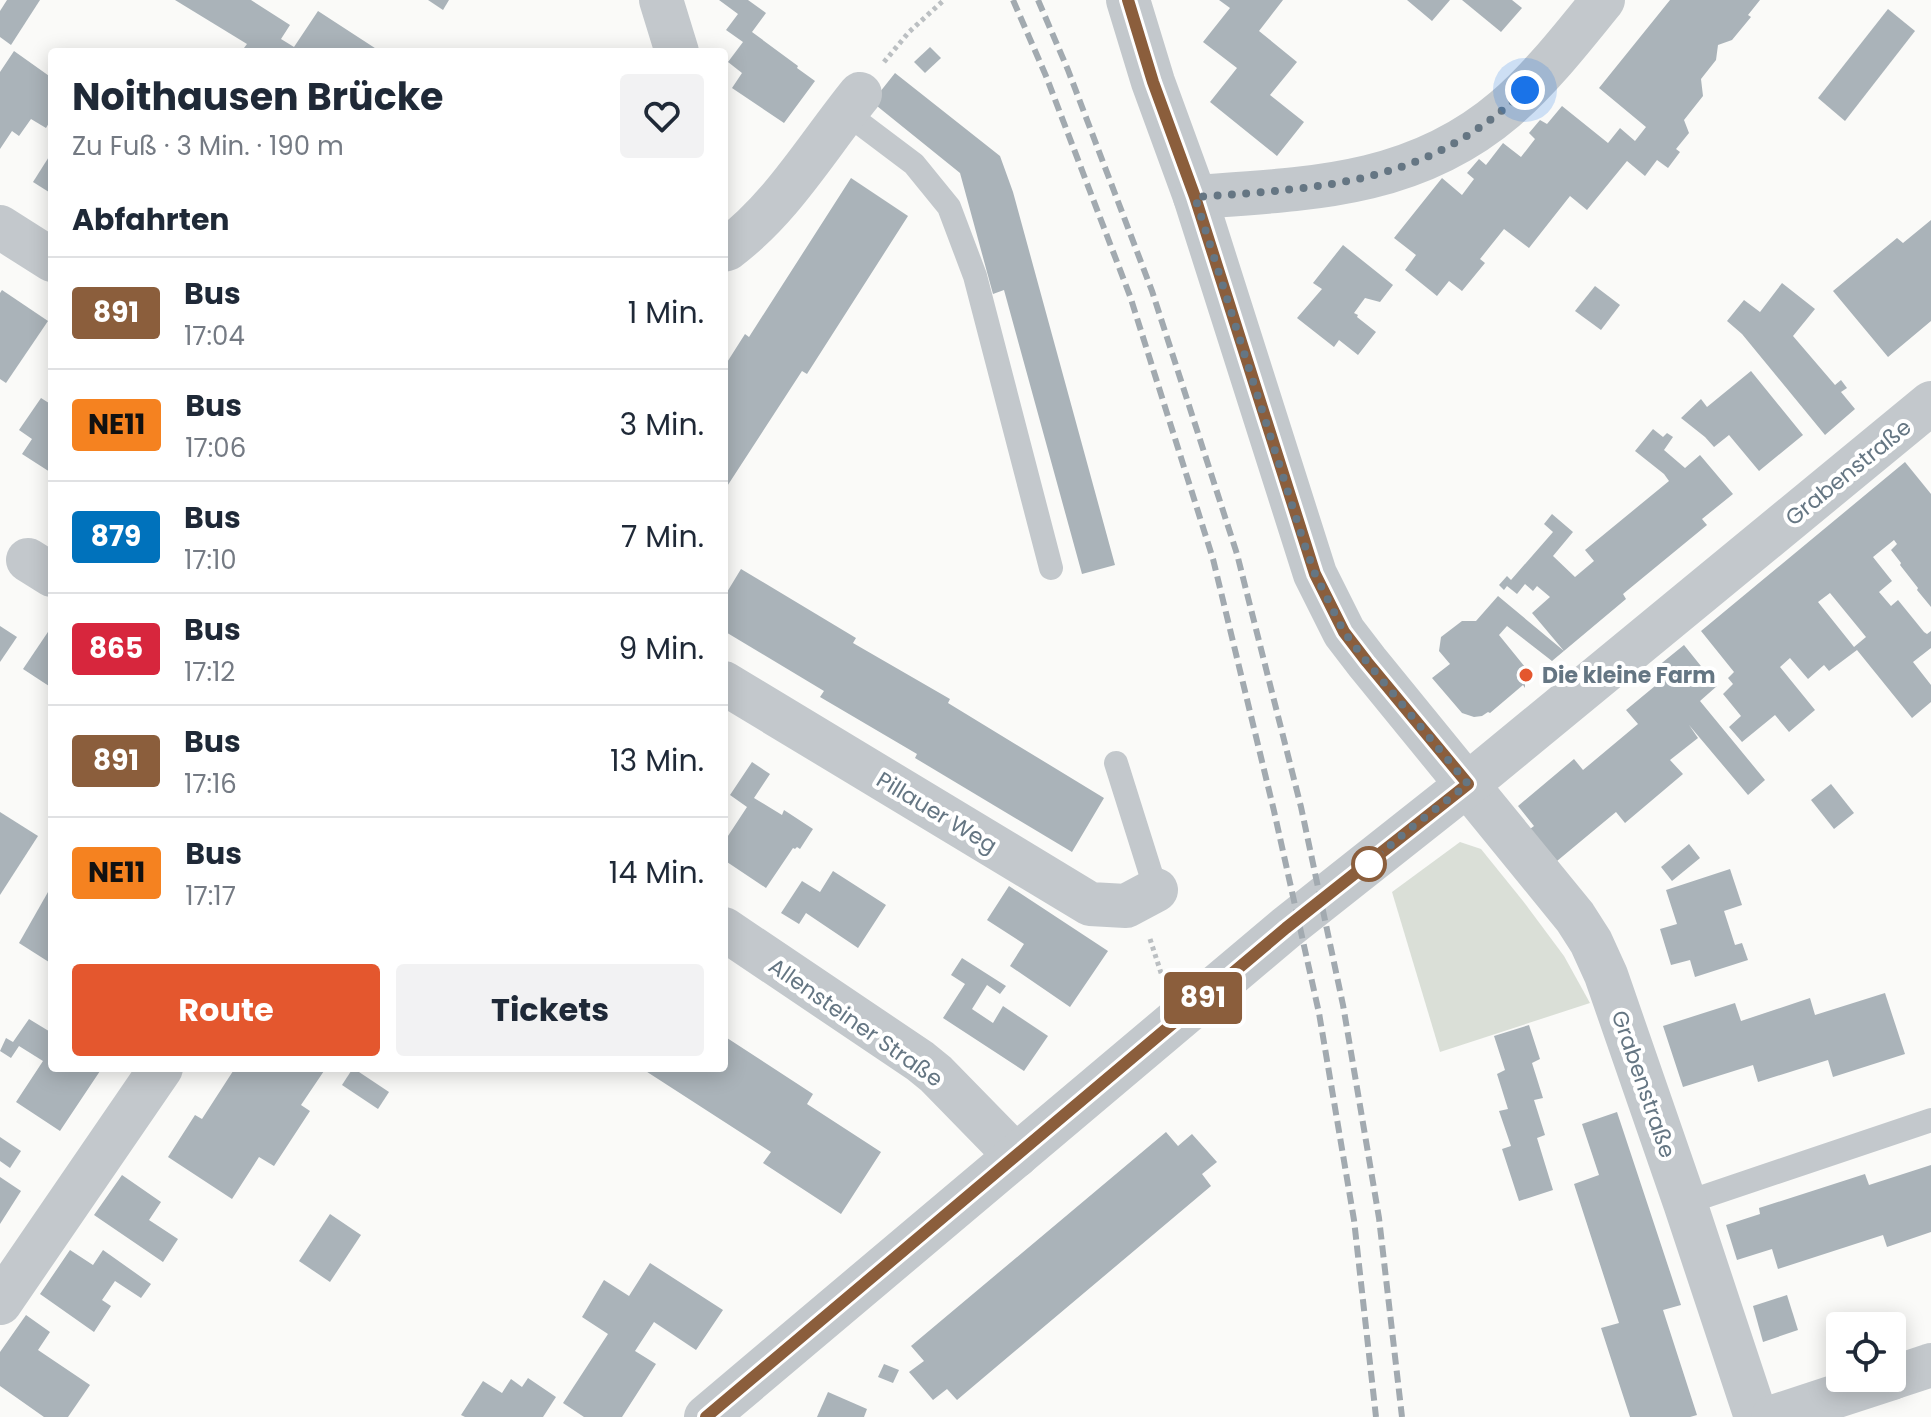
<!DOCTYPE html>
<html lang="de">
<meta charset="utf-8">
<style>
body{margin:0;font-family:Poppins,sans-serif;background:#f2f2f3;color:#1f2937;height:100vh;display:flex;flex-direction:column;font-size:30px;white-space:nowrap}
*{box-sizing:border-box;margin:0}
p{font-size:26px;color:#747a83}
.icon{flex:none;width:44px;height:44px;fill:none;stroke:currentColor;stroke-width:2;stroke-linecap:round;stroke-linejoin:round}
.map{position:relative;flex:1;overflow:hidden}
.side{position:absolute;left:48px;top:48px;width:680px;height:1024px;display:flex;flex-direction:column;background:#fff;border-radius:8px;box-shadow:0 4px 20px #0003}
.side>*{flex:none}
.badge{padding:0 16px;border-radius:6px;font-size:28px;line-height:52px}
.fabs{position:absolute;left:1826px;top:1312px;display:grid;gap:16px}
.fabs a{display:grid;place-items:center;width:80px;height:80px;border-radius:8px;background:#fff;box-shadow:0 4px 20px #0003;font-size:40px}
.you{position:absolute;width:40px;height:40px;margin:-20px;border:6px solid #fff;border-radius:50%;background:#1a73e8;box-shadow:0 0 0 12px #1a73e833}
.map>.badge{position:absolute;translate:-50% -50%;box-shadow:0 0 0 4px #fff}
h2{padding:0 24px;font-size:30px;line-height:72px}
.round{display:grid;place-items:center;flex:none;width:84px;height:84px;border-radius:8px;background:#f2f2f3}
.summary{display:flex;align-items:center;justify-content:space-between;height:136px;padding:0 24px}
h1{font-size:38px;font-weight:700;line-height:60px}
.primary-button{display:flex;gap:16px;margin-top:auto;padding:16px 24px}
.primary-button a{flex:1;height:92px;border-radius:8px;background:#e4572e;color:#fff;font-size:32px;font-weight:700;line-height:92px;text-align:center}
.primary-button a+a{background:#f2f2f3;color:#1f2937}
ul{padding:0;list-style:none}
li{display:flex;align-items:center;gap:24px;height:112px;padding:0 24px;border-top:2px solid #e0e1e3}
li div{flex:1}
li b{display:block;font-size:30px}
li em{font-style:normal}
li .badge{min-width:88px;font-weight:700;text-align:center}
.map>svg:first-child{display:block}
.green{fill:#dadfd7}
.building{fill:#aab3b9;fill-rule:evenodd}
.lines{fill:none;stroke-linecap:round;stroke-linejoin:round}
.path{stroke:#bbbfc2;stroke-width:5;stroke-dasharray:4 4;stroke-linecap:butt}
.lane{stroke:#c3c8cc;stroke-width:24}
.street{stroke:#c3c8cc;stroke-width:44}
.rail{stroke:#a2aab0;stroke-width:6;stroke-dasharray:12 6;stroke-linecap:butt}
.line-casing{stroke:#fff;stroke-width:18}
.line{stroke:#8b5e3c;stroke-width:12}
.walk{stroke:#657683;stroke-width:8;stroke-dasharray:0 14.4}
.poi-dot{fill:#e4572e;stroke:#fff;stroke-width:3}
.stop-dot{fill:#fff;stroke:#8b5e3c;stroke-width:4}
.labels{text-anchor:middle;stroke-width:8;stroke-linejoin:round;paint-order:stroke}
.street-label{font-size:22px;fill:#657683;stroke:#fff}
.poi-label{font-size:22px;font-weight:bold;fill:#657683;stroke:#fff;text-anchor:start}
</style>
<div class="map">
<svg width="1931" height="1417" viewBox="0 0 1931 1417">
<rect width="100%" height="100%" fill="#fafaf8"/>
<polygon class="green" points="1460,842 1481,849 1523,901 1564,956 1590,1003 1440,1052 1392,892"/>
<g class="building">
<polygon points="7,0 40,0 11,45 0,37 0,11"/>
<polygon points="175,0 251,0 290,25 281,39 294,47 318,11 381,52 241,52 247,44"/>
<polygon points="428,0 449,0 443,10"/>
<polygon points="719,0 748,0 766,13 752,32 798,66 797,68 815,81 784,123 732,88 742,73 728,62 743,42 726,30 738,14"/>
<polygon points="1219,0 1283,0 1259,31 1297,62 1270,95 1304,122 1277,156 1210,102 1237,68 1203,42 1230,8"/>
<polygon points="1407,0 1450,0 1432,21"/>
<polygon points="1462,0 1512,0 1522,8 1501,32"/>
<polygon points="1670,0 1760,0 1748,15 1751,17 1732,40 1718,45 1716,60 1701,79 1703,96 1684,120 1689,133 1676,149 1680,152 1668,168 1657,160 1645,176 1627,161 1587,210 1570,196 1529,248 1504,229 1480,259 1485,263 1462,291 1449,281 1437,296 1405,270 1416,255 1394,238 1442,178 1462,195 1474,179 1467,173 1479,159 1486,165 1503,143 1521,157 1535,139 1529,133 1540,120 1547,124 1562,106 1608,143 1620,128 1635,141 1646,127 1599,88"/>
<polygon points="1888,9 1915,31 1845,121 1818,98"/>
<polygon points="930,47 941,58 925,73 914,62"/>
<polygon points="14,51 52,78 52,118 46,128 31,119 19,136 12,131 0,149 0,72"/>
<polygon points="895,73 1000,156 1013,192 1115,565 1082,574 1004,290 993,294 960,173 872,102"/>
<polygon points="52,152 52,194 33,182"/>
<polygon points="851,178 908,216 807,374 802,371 724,491 724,367 745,334 749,337"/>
<polygon points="1931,220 1931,321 1888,357 1833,291 1897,238 1903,243"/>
<polygon points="1343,245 1393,285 1380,302 1365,298 1354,313 1358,315 1357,317 1376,332 1358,355 1339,340 1334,347 1297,318 1322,289 1313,283"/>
<polygon points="1782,283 1815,309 1793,336 1835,385 1841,380 1847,388 1841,392 1855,409 1825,435 1742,334 1727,321 1744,300 1760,312"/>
<polygon points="1595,286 1620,305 1601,330 1575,311"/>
<polygon points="2,290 48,321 6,383 0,379 0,293"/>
<polygon points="1751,371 1803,435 1759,471 1729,435 1714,447 1705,437 1681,418 1701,399 1707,407"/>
<polygon points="41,398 52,405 52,469 50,472 22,454 32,439 19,430"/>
<polygon points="1653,429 1663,437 1667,433 1673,437 1664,450 1685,468 1700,455 1733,494 1702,519 1707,525 1623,594 1626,599 1552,661 1507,626 1499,635 1533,677 1525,684 1525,688 1523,685 1490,713 1488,712 1482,716 1474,717 1462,713 1432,678 1450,664 1439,651 1441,637 1462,621 1476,621 1498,596 1564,651 1532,613 1550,597 1537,586 1533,591 1525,584 1517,594 1507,586 1504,590 1499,585 1507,576 1511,580 1553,532 1544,524 1552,514 1573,532 1553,556 1575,577 1594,561 1585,550 1669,481 1664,474 1635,451"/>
<path d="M1905,462l26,32v113l-14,-17 1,-2 -18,-23 1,-2 -10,-13 6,-6 -3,-4 -21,17 19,24 -13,11 12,14 7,-6 26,32 3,2 4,-3v17l-18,14 18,23v17l-19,16 -55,-68 -28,21 -5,-6 -16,14 -18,-21 -10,9 35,43 -26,22 -14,-17 -33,27 -13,-15 12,-11 -18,-22 10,-10 -5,-6 6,-6 -33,-41zM1830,593l36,44 -12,10 -36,-45z"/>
<polygon points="741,569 856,638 853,643 950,699 948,703 1104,798 1072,852 915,758 917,754 820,697 824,691 724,631 724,597"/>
<polygon points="0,626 17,637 0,662"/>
<polygon points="52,626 52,688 23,669"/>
<polygon points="1684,645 1717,686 1700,701 1765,780 1748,795 1689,725 1698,738 1670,760 1683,774 1625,823 1616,812 1557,861 1530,829 1534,826 1518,806 1574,759 1583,770 1638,724 1626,710 1655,686 1647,675"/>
<polygon points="752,762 770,774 754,798 782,815 784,810 813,829 800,849 797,847 795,849 793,848 766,888 724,860 724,842 747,807 730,795"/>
<polygon points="1831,784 1854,813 1834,829 1811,800"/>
<polygon points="0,812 38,836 0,895"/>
<polygon points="1689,844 1700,858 1672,881 1661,867"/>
<polygon points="1730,869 1742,905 1724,911 1735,945 1742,943 1748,960 1695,977 1690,960 1671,965 1660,929 1677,924 1666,890"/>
<polygon points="833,871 886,905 858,948 806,913 799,924 781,913 802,881 820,892"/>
<polygon points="52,885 52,964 19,943"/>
<polygon points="1009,886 1108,951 1070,1007 1010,966 1024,944 987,920"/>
<polygon points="962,958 1006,986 1000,994 987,985 972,1009 993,1023 1003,1006 1048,1036 1024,1071 943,1018 965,984 951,975"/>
<polygon points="1885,993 1905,1054 1833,1077 1828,1060 1758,1082 1753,1065 1683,1087 1663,1026 1735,1003 1741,1021 1810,998 1815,1015"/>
<polygon points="29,1019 52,1033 52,1068 102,1068 60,1131 16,1102 43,1061 19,1046 11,1058 0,1051 6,1038 13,1042"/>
<polygon points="1529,1025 1540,1059 1532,1063 1543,1098 1534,1100 1545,1135 1537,1138 1553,1190 1519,1201 1502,1149 1511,1146 1499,1111 1508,1109 1497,1074 1505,1070 1494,1036"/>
<polygon points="724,1036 813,1094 807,1104 881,1152 841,1214 763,1163 771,1152 641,1068 724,1068"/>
<polygon points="235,1068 326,1068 301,1105 310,1111 274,1166 259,1157 232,1199 168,1157 195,1115 202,1119"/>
<polygon points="353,1068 389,1092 378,1109 342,1085"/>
<polygon points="1617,1112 1681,1305 1663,1310 1697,1415 1690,1417 1630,1417 1601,1328 1619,1323 1574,1184 1599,1175 1582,1124"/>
<polygon points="1166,1132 1178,1146 1192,1134 1217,1162 1202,1174 1211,1186 957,1400 947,1389 933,1400 909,1372 924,1361 911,1346"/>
<polygon points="0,1137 21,1151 10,1168 0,1161"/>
<polygon points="1931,1165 1931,1232 1887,1247 1883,1235 1778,1269 1772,1249 1737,1260 1726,1225 1760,1214 1759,1208 1865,1174 1869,1185"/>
<polygon points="122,1175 161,1202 149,1220 178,1239 163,1262 94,1215"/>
<polygon points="0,1177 21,1191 0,1224"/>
<polygon points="330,1214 361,1235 330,1282 299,1261"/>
<polygon points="70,1250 93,1265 103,1250 151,1284 141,1298 115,1281 102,1300 111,1306 94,1332 40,1294"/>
<polygon points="650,1263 723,1310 696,1350 654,1322 635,1351 656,1364 622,1417 584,1417 563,1403 608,1334 582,1317 604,1280 629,1296"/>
<polygon points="1787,1295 1798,1330 1763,1342 1753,1306"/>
<polygon points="26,1315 50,1332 38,1350 90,1385 68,1417 44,1417 0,1386 0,1352"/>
<polygon points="884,1364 899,1370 893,1383 878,1377"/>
<polygon points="528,1378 556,1397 543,1417 465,1417 461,1415 483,1381 502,1393 511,1379 522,1387"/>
<polygon points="828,1392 867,1409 864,1417 817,1417"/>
</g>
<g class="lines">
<g class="path">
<polyline points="884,62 909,32 944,0"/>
<polyline points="1150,939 1163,979"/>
</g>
<g class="lane">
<polyline points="845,112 914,164 949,207 975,276 1051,568"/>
<polyline points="1116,763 1156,890"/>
<polyline points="1685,1203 1931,1120"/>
</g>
<g class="street">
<polyline points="661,0 677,52"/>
<polyline points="1128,0 1153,82 1195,197 1315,574 1344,632 1367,662 1575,917 1591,942 1606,975 1685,1203 1756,1417"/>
<path d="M1195,197c113,-8 219,-10 310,-88 37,-32 67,-71 98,-109"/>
<polyline points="0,227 52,260"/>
<path d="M724,250l3,-1c55,-41 90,-102 133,-155"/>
<polyline points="28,560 52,575"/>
<polyline points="724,683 1090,904 1126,906 1156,890"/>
<polyline points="724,929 920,1061 936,1074 1016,1156"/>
<polyline points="0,1303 161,1068"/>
<polyline points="1892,1378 1931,1365"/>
<polyline points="706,1417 1286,928 1468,784 1931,403"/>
<polyline points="1773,1417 1892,1378"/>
</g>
<g class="rail">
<polyline points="1013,0 1046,76 1130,296 1213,559 1274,811 1319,1013 1354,1220 1376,1417"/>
<polyline points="1038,0 1068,70 1152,291 1237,554 1301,807 1343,1005 1379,1218 1402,1417"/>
</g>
</g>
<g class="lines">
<g class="line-casing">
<polyline id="line" points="706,1417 1286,928 1468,784 1367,662 1344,632 1315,574 1195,197 1153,82 1128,0"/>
</g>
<use href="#line" class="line"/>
<path class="walk" d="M1369,864l38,-33 61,-47 -101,-122 -23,-30 -29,-58 -11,-31 -109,-346c128,-9 232,-12 330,-107"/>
</g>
<circle class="poi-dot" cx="1526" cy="675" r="8"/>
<circle class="stop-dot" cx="1369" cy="864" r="16"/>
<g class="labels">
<g class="street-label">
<text transform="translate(1848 472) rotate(-39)" y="8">Grabenstraße</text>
<text transform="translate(937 812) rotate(31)" y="8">Pillauer Weg</text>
<text transform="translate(856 1022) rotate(35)" y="8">Allensteiner Straße</text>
<text transform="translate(1644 1084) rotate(71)" y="8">Grabenstraße</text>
</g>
<g class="poi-label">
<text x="1542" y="683">Die kleine Farm</text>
</g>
</g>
</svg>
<div class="fabs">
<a><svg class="icon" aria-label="locate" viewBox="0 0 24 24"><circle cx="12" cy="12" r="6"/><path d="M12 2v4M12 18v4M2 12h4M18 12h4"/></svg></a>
</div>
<div class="you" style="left:1525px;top:90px"></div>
<b class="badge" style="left:1203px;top:998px;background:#8b5e3c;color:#fff">891</b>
<section class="side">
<div class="summary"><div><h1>Noithausen Brücke</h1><p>Zu Fuß · 3 Min. · 190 m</p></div><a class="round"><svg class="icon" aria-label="heart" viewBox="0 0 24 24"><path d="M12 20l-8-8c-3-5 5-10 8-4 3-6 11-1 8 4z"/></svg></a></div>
<h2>Abfahrten</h2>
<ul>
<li><span class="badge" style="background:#8b5e3c;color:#fff">891</span><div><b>Bus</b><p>17:04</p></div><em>1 Min.</em></li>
<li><span class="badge" style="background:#f58220;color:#111">NE11</span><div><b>Bus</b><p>17:06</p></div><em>3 Min.</em></li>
<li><span class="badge" style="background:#0072bc;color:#fff">879</span><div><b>Bus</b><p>17:10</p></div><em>7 Min.</em></li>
<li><span class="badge" style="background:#d7263d;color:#fff">865</span><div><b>Bus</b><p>17:12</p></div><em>9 Min.</em></li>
<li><span class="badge" style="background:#8b5e3c;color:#fff">891</span><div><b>Bus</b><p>17:16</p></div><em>13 Min.</em></li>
<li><span class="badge" style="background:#f58220;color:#111">NE11</span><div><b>Bus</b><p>17:17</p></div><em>14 Min.</em></li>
</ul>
<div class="primary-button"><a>Route</a><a>Tickets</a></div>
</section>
</div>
